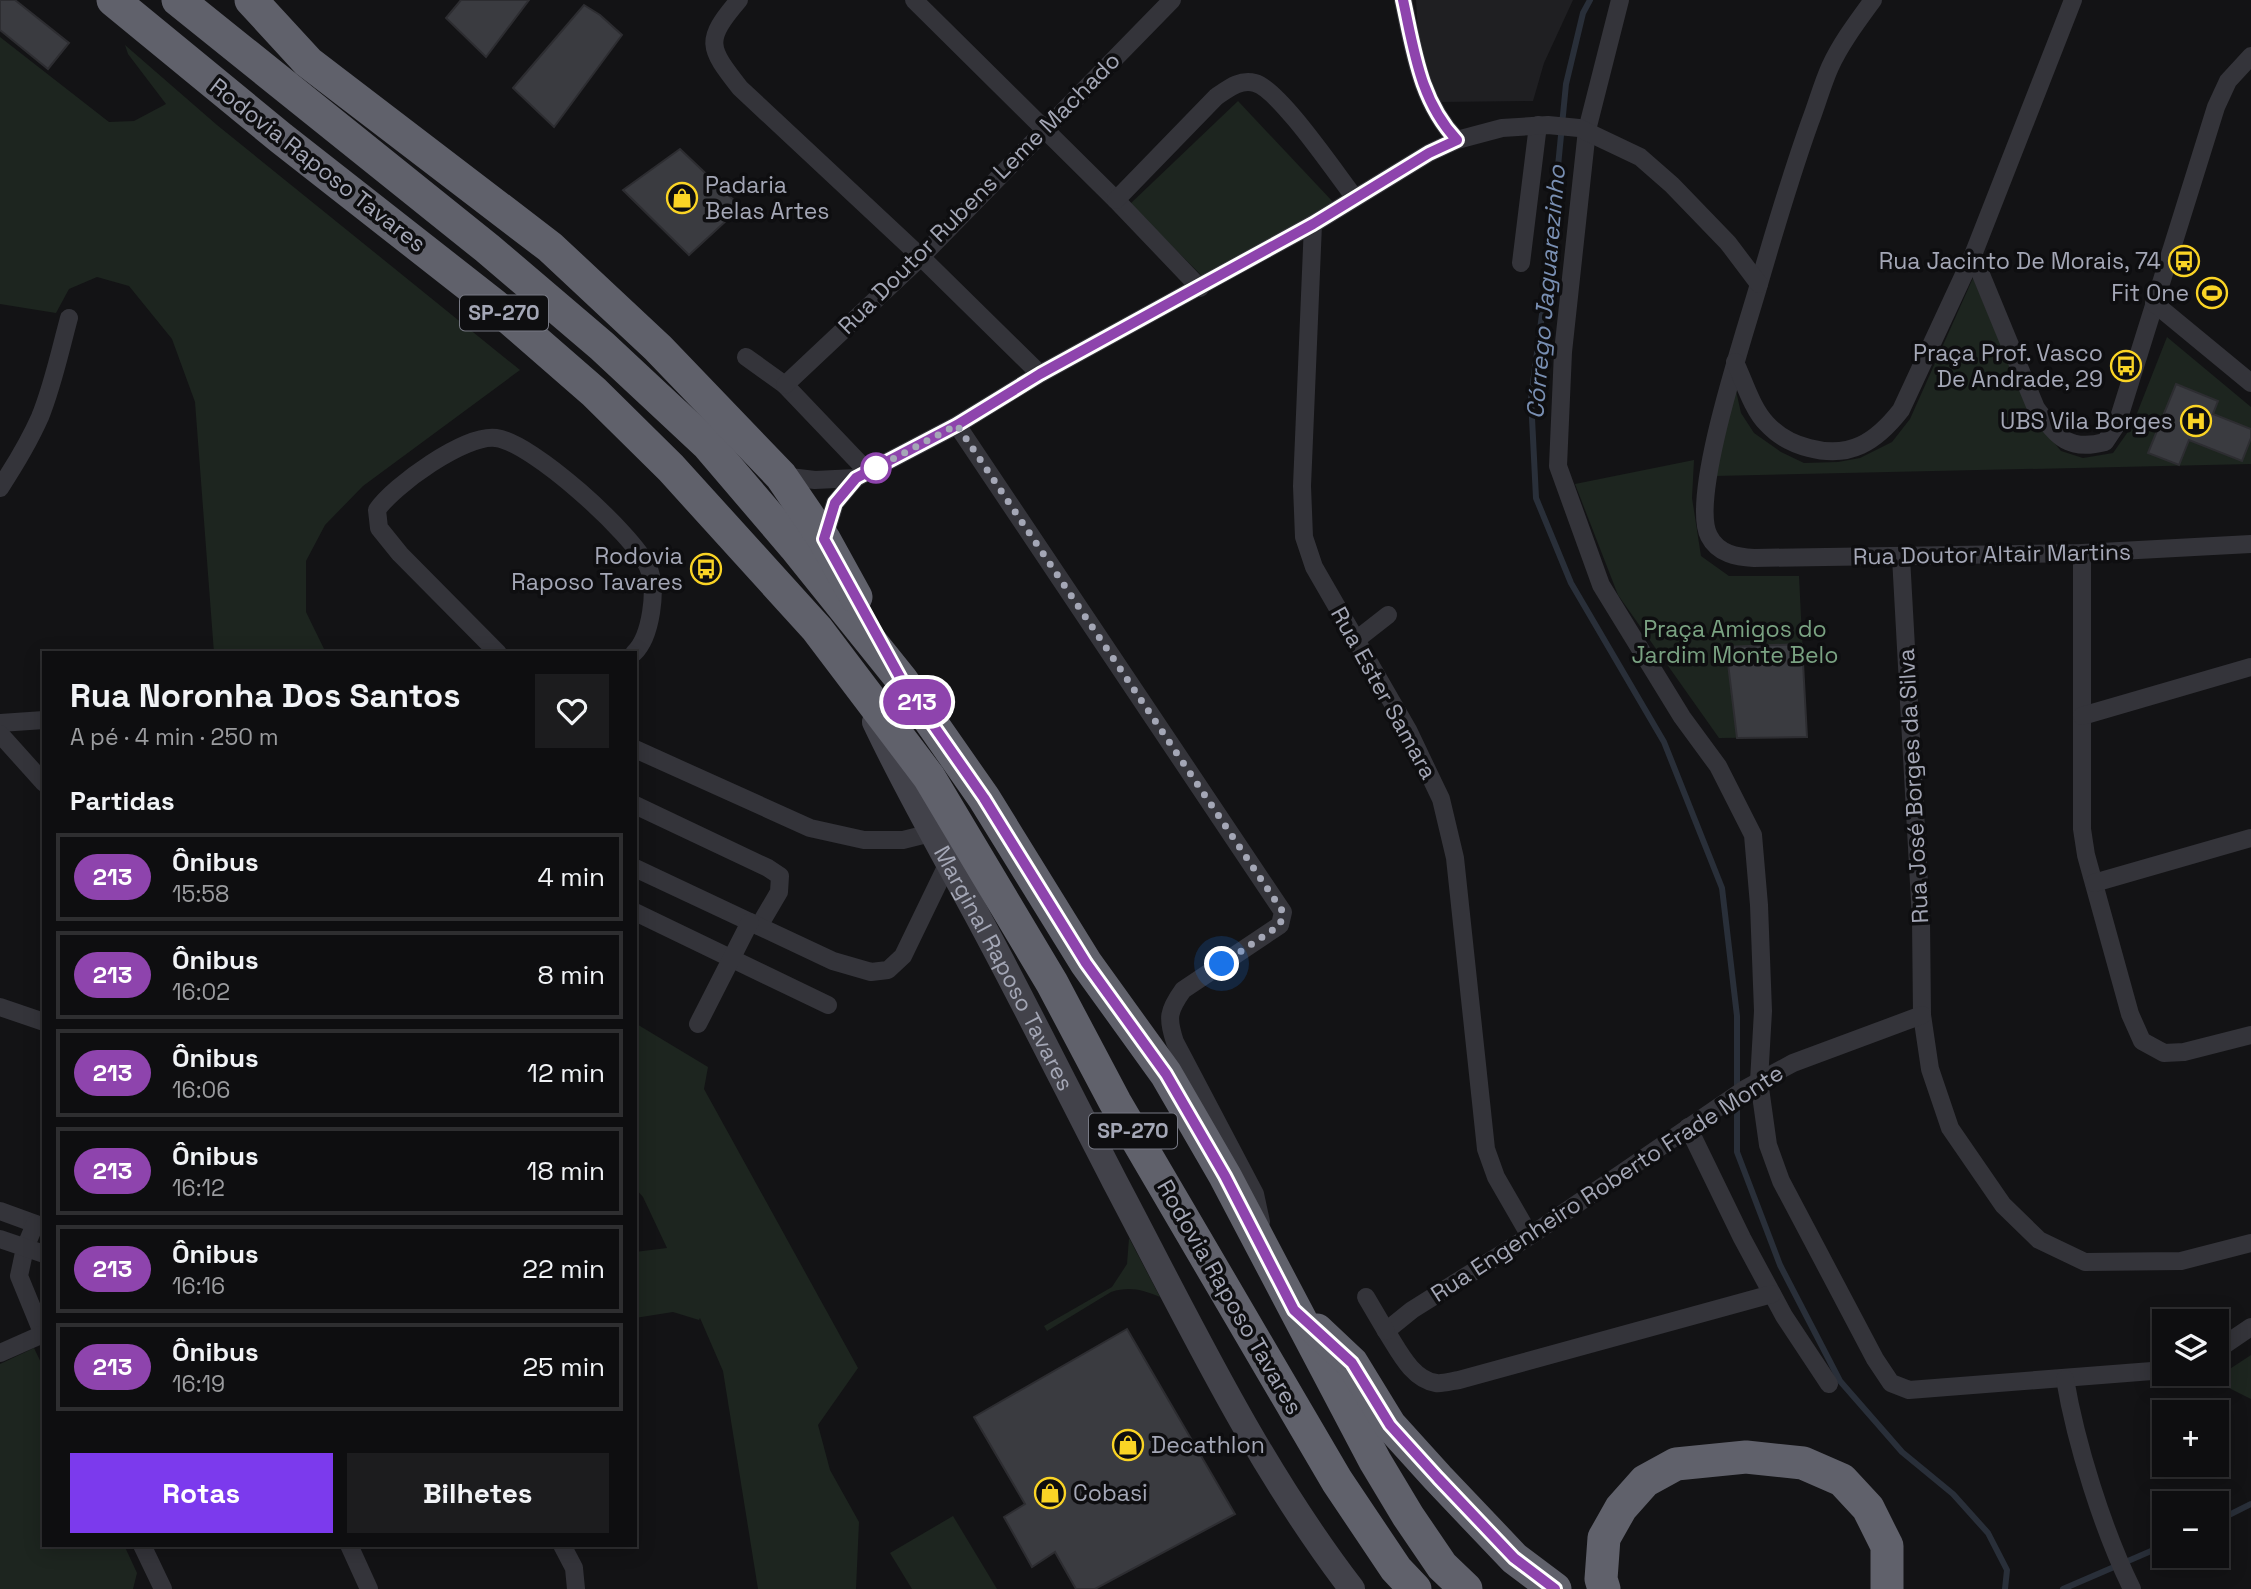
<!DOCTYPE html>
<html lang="pt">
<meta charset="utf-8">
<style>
body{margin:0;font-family:"Space Grotesk",sans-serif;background:#1c1c1e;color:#f1f3f6;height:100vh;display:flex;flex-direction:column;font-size:26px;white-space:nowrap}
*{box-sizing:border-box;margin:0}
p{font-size:23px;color:#9b9c9f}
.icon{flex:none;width:38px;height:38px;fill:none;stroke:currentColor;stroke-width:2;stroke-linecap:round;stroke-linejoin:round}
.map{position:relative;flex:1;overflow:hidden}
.sheet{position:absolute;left:42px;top:651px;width:595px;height:896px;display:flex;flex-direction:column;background:#0e0e10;border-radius:0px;box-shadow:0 4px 18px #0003,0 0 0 2px #2e2e30}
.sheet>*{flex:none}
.badge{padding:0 14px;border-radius:23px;font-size:24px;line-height:46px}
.buttons{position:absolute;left:2152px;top:1309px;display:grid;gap:14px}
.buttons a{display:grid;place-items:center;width:77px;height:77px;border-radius:0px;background:#0e0e10;box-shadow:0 4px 18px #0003,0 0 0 2px #2e2e30;font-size:35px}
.you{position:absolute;width:35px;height:35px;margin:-18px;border:5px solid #fff;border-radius:50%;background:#1a73e8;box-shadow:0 0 0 10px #1a73e833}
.map>.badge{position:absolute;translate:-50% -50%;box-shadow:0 0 0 4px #fff}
h2{padding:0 28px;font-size:26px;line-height:63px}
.round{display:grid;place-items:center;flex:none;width:74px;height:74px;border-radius:0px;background:#1c1c1e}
.summary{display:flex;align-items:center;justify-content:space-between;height:119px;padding:0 28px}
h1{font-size:33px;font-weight:700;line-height:52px}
.cta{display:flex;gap:14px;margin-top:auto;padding:14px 28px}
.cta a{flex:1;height:80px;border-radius:0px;background:#7c3aed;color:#fff;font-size:28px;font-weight:700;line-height:80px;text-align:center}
.cta a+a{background:#1c1c1e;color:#f1f3f6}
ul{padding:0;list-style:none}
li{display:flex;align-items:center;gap:21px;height:88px;margin:0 14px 10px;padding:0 14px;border:4px solid #2e2e30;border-radius:0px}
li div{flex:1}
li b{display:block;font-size:26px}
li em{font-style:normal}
li .badge{min-width:77px;font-weight:700;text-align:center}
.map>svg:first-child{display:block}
.built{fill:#1f1f22}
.green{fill:#1d251f}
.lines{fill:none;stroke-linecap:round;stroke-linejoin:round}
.stream{stroke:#292f39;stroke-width:6}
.building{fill:#3a3b40;stroke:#2d2d31;stroke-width:2}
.street{stroke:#34343a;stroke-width:18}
.secondary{stroke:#42424a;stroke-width:26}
.highway{stroke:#60616b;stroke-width:33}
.line-casing{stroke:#fff;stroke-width:16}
.line{stroke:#8e44ad;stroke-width:10}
.walk{stroke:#a4a7b6;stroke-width:7;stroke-dasharray:0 12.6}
.stop-dot{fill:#fff;stroke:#8e44ad;stroke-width:3.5}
.labels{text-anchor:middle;stroke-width:7;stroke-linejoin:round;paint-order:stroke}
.shield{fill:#0e0e10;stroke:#777984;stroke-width:2}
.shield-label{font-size:21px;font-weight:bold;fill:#a4a7b6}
.street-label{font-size:23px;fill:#a4a7b6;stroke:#0e0e10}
.poi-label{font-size:23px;fill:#a4a7b6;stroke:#0e0e10;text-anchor:end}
.park-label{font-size:23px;fill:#7aa282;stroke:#0e0e10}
.water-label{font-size:24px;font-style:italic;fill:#798fb3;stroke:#0e0e10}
</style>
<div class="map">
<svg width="2251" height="1589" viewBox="0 0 2251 1589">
<rect width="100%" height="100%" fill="#131315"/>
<polygon class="built" points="1416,0 1573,0 1544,63 1533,101 1440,102 1419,48"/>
<g class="green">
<polygon points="0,37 109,122 134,121 166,104 128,54 125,45 217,125 520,370 363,486 325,525 306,561 306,612 326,653 214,653 195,402 172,339 129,286 97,277 69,289 56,313 0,304"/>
<polygon points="1238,101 1333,202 1204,278 1130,204"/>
<polygon points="1973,278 2027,407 2043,429 2061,451 2083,458 2113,453 2132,426 2167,337 2251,407 2251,464 1715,476 1735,386 1741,413 1754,433 1781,452 1804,463 1838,462 1860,458 1892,442 1910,419"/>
<polygon points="1694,460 1692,498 1701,556 1729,576 1799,576 1807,737 1719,738 1618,595 1575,484"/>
<polygon points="635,1023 708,1067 704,1089 858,1368 818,1425 830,1470 859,1522 856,1589 758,1589 723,1371 700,1318 699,1320 673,1312 635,1318 635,1252 667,1248 643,1197 635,1188"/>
<path d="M1129,1238l31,59c-17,-7 -30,-11 -49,-5l-64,39 -3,-5 68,-39 15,-23z"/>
<polygon points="34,1348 44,1369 44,1545 124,1545 137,1573 133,1589 0,1589 0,1364"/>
<polygon points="2251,1355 2251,1399 2213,1380"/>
<polygon points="953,1516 997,1589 912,1589 890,1553"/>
</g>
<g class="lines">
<g class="stream">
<polyline points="1590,0 1583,13 1566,84 1548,269 1531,398 1536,498 1571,583 1664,742 1722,888 1737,1016 1737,1152 1780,1265 1840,1381 1902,1452 1953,1494 1988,1533 2007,1570 2005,1589"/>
<polyline points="2217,1521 2251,1504"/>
<polyline points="2063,1589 2165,1545"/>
</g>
</g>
<g class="building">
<polygon points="0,0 15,0 69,43 48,69 0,30"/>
<polygon points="461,0 529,0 486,57 446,18"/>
<polygon points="584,5 600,15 622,35 554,127 513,88"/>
<polygon points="680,149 741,207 689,255 623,190"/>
<polygon points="2176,384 2218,401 2213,414 2251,429 2251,438 2242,461 2189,440 2179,465 2148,453"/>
<polygon points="1802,644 1807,737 1737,738 1726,647"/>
<polygon points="1127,1329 1235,1514 1095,1589 1076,1589 1055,1552 1032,1567 1004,1517 1025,1504 974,1417"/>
</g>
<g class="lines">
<g class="street">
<path d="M739,0c-35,41 -31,47 1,88l181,169 119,117"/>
<polyline points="914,0 1116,200 1200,288"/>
<path d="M1403,0c11,51 17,101 54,140"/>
<polyline points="1620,0 1587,130 1563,352 1558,466 1601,585 1682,717 1718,766 1753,835 1759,905 1763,1011 1759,1081 1768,1145 1781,1181 1875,1359 1891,1383 1909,1390 2165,1370"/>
<path d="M1873,0c-16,22 -32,43 -43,67 -8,18 -13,37 -20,55 -19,53 -35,107 -51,162 -13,46 -70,214 -50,252 9,18 28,21 45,22l328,-5 169,-9"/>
<path d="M1116,200l100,-103c12,-8 23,-18 39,-14 24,6 82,92 100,115"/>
<polyline points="1313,224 1302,486 1304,537 1314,567 1408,730 1441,799 1455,858 1486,1149 1496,1177 1530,1236"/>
<path d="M1973,255l63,153c21,28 31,44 69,34l12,-18 99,-317 12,-26 23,-25"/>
<polyline points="1521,263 1538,125"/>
<polyline points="2154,303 2251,383"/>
<polyline points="746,357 785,385 868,472"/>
<path d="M1735,362c9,19 17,47 32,62 12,13 26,20 42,24 41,11 67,-6 92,-38l72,-155 100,-255"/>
<polyline points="785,385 921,257 1172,0"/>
<path d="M957,425l326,487 -3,13 -97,65c-15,21 -16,28 -8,52l80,152 6,28"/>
<polyline points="781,476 815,480 856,478"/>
<path d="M0,488c15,-23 29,-46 40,-71 13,-32 20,-66 29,-99"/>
<polyline points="824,539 835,503 856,478 957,425 1040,374 1313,224 1429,153 1457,140 1502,128 1548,125 1579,128 1640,157 1672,185 1728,243 1759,284"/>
<polyline points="2082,553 2082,829 2086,855 2130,1014 2142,1041 2164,1053 2184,1052 2251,1035"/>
<polyline points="1901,557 1921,920 1922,1015 1930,1069 1950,1128 2003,1205 2039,1240 2085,1262 2181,1261 2251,1243"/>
<polyline points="1356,640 1388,615"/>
<path d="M498,653l-98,-99 -21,-26 -2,-18c16,-24 88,-76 119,-72 36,4 137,96 152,129 10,21 3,70 -14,86"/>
<polyline points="2082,716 2251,667"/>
<polyline points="0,723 44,720"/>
<polyline points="0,734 44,783"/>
<polyline points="635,749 810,828 864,840 903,840 931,833"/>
<polyline points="635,805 768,868 780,876 779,892 759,926"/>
<polyline points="635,868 833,961 871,972 888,970 903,956 948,863"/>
<polyline points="2094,883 2251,838"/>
<polyline points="635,912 828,1005"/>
<polyline points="0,1007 44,1022"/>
<polyline points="698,1024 750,922"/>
<polyline points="1688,1127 1742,1238 1784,1316 1829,1384"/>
<polyline points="0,1211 44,1227"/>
<polyline points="35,1224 25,1248 19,1276 44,1337"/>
<polyline points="0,1239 44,1254"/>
<path d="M1772,1294l-313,86c-7,1 -17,4 -23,3 -25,-4 -38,-34 -50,-52l26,-21 118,-74 215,-147 48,-26 129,-48"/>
<polyline points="1366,1297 1386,1331"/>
<polyline points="2217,1350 2251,1327"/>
<polyline points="0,1353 43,1334"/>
<path d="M2065,1379c11,65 38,151 67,210"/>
<polyline points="142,1545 163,1589"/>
<polyline points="349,1545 369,1589"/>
<polyline points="562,1545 574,1568 576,1589"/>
</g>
<path class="secondary" id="s1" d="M875,722c33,70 72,137 109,206 45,84 87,169 131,254 73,138 141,282 237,407"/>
<g class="highway">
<polyline points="113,0 281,138 494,305 594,392 671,468 817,629 929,777 1052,983 1115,1102 1337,1481 1396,1569 1415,1589"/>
<polyline points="178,0 487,248 602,346 708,445 795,547 901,679 984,798 1086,963 1166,1074 1225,1176 1375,1461 1408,1516 1442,1566 1466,1589"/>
<polyline points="251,0 308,62 550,247 658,348 781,476 824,539 856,597"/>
<polyline points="1317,1330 1352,1363 1390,1425 1438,1478 1514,1558 1555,1589"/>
<polyline points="1604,1589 1601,1579 1604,1538 1621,1508 1645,1481 1676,1464 1746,1457 1803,1463 1842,1480 1868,1508 1887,1546 1887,1589"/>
</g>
</g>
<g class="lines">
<g class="line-casing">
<path id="line" d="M1403,0c11,50 17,101 54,140l-28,13 -116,71 -273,150 -83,51 -101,53 -21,25 -11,36 77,140 83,119 102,165 80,111 59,102 69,134 58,53 38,62 48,53 76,80 41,31"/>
</g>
<use href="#line" class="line"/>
<polyline class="walk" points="876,468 868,472 957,425 1283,912 1280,925 1222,964"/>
</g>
<defs>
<g id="shop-ring" transform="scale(1.575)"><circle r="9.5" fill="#0e0e10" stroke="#fad425" stroke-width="1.5"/><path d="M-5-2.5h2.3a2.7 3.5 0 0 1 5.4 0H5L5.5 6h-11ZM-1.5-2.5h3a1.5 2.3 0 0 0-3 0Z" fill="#fad425"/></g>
<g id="bus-ring" transform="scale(1.575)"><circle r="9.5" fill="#0e0e10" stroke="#fad425" stroke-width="1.5"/><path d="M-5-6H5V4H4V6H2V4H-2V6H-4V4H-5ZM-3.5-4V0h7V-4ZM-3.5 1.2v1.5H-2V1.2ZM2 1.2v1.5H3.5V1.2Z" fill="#fad425"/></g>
<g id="stadium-ring" transform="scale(1.575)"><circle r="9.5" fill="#0e0e10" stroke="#fad425" stroke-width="1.5"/><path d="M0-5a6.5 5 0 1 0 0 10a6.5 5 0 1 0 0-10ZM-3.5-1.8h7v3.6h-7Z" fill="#fad425"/></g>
<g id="hospital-ring" transform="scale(1.575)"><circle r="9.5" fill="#0e0e10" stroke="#fad425" stroke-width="1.5"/><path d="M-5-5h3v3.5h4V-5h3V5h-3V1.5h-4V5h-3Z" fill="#fad425"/></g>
</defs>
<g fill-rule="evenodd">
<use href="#shop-ring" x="682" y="198"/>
<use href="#bus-ring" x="2184" y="261"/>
<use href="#stadium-ring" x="2212" y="293"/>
<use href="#bus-ring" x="2126" y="366"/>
<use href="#hospital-ring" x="2196" y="421"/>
<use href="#bus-ring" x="706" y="569"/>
<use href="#shop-ring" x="1128" y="1445"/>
<use href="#shop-ring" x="1050" y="1493"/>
</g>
<circle class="stop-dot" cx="876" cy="468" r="14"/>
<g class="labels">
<g class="shield">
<rect x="460" y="295.5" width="88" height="35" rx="5"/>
<rect x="1089" y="1113.5" width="88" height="35" rx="5"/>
</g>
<g class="shield-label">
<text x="504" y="320">SP-270</text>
<text x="1133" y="1138">SP-270</text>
</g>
<g class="street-label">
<text transform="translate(318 165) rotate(38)" y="8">Rodovia Raposo Tavares</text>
<text transform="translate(979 193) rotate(-45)" y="8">Rua Doutor Rubens Leme Machado</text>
<text transform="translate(1992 554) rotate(-1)" y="8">Rua Doutor Altair Martins</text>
<text transform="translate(1384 693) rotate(61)" y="8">Rua Ester Samara</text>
<text transform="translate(1913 786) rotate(-93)" y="8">Rua José Borges da Silva</text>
<text dy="8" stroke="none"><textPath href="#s1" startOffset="278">Marginal Raposo Tavares</textPath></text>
<text transform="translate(1607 1183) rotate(-33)" y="8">Rua Engenheiro Roberto Frade Monte</text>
<text transform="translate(1230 1297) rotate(60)" y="8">Rodovia Raposo Tavares</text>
</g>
<g class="poi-label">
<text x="705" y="193" text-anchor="start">Padaria<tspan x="705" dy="26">Belas Artes</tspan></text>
<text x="2161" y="269">Rua Jacinto De Morais, 74</text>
<text x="2189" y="301">Fit One</text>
<text x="2103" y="361">Praça Prof. Vasco<tspan x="2103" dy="26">De Andrade, 29</tspan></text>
<text x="2173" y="429">UBS Vila Borges</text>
<text x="683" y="564">Rodovia<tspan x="683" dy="26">Raposo Tavares</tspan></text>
<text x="1151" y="1453" text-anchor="start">Decathlon</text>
<text x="1073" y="1501" text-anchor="start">Cobasi</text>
</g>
<g class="park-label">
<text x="1735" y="637">Praça Amigos do<tspan x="1735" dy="26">Jardim Monte Belo</tspan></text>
</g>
<g class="water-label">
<text transform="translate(1546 292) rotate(-85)" y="8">Córrego Jaguarezinho</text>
</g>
</g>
</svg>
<div class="buttons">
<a><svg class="icon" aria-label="layers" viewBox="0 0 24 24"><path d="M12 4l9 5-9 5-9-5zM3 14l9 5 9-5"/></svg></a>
<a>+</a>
<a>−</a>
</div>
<div class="you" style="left:1222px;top:964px"></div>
<b class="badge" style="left:917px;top:702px;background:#8e44ad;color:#fff">213</b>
<section class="sheet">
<div class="summary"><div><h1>Rua Noronha Dos Santos</h1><p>A pé · 4 min · 250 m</p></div><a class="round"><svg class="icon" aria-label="heart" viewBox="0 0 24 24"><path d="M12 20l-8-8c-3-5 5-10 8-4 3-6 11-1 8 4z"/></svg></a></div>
<h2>Partidas</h2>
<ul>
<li><span class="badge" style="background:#8e44ad;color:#fff">213</span><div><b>Ônibus</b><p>15:58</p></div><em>4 min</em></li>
<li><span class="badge" style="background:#8e44ad;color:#fff">213</span><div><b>Ônibus</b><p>16:02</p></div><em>8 min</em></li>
<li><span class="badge" style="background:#8e44ad;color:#fff">213</span><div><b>Ônibus</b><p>16:06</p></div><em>12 min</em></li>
<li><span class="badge" style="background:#8e44ad;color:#fff">213</span><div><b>Ônibus</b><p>16:12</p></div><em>18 min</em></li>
<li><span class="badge" style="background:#8e44ad;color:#fff">213</span><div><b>Ônibus</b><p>16:16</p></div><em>22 min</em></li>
<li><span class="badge" style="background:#8e44ad;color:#fff">213</span><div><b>Ônibus</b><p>16:19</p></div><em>25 min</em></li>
</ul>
<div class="cta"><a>Rotas</a><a>Bilhetes</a></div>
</section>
</div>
